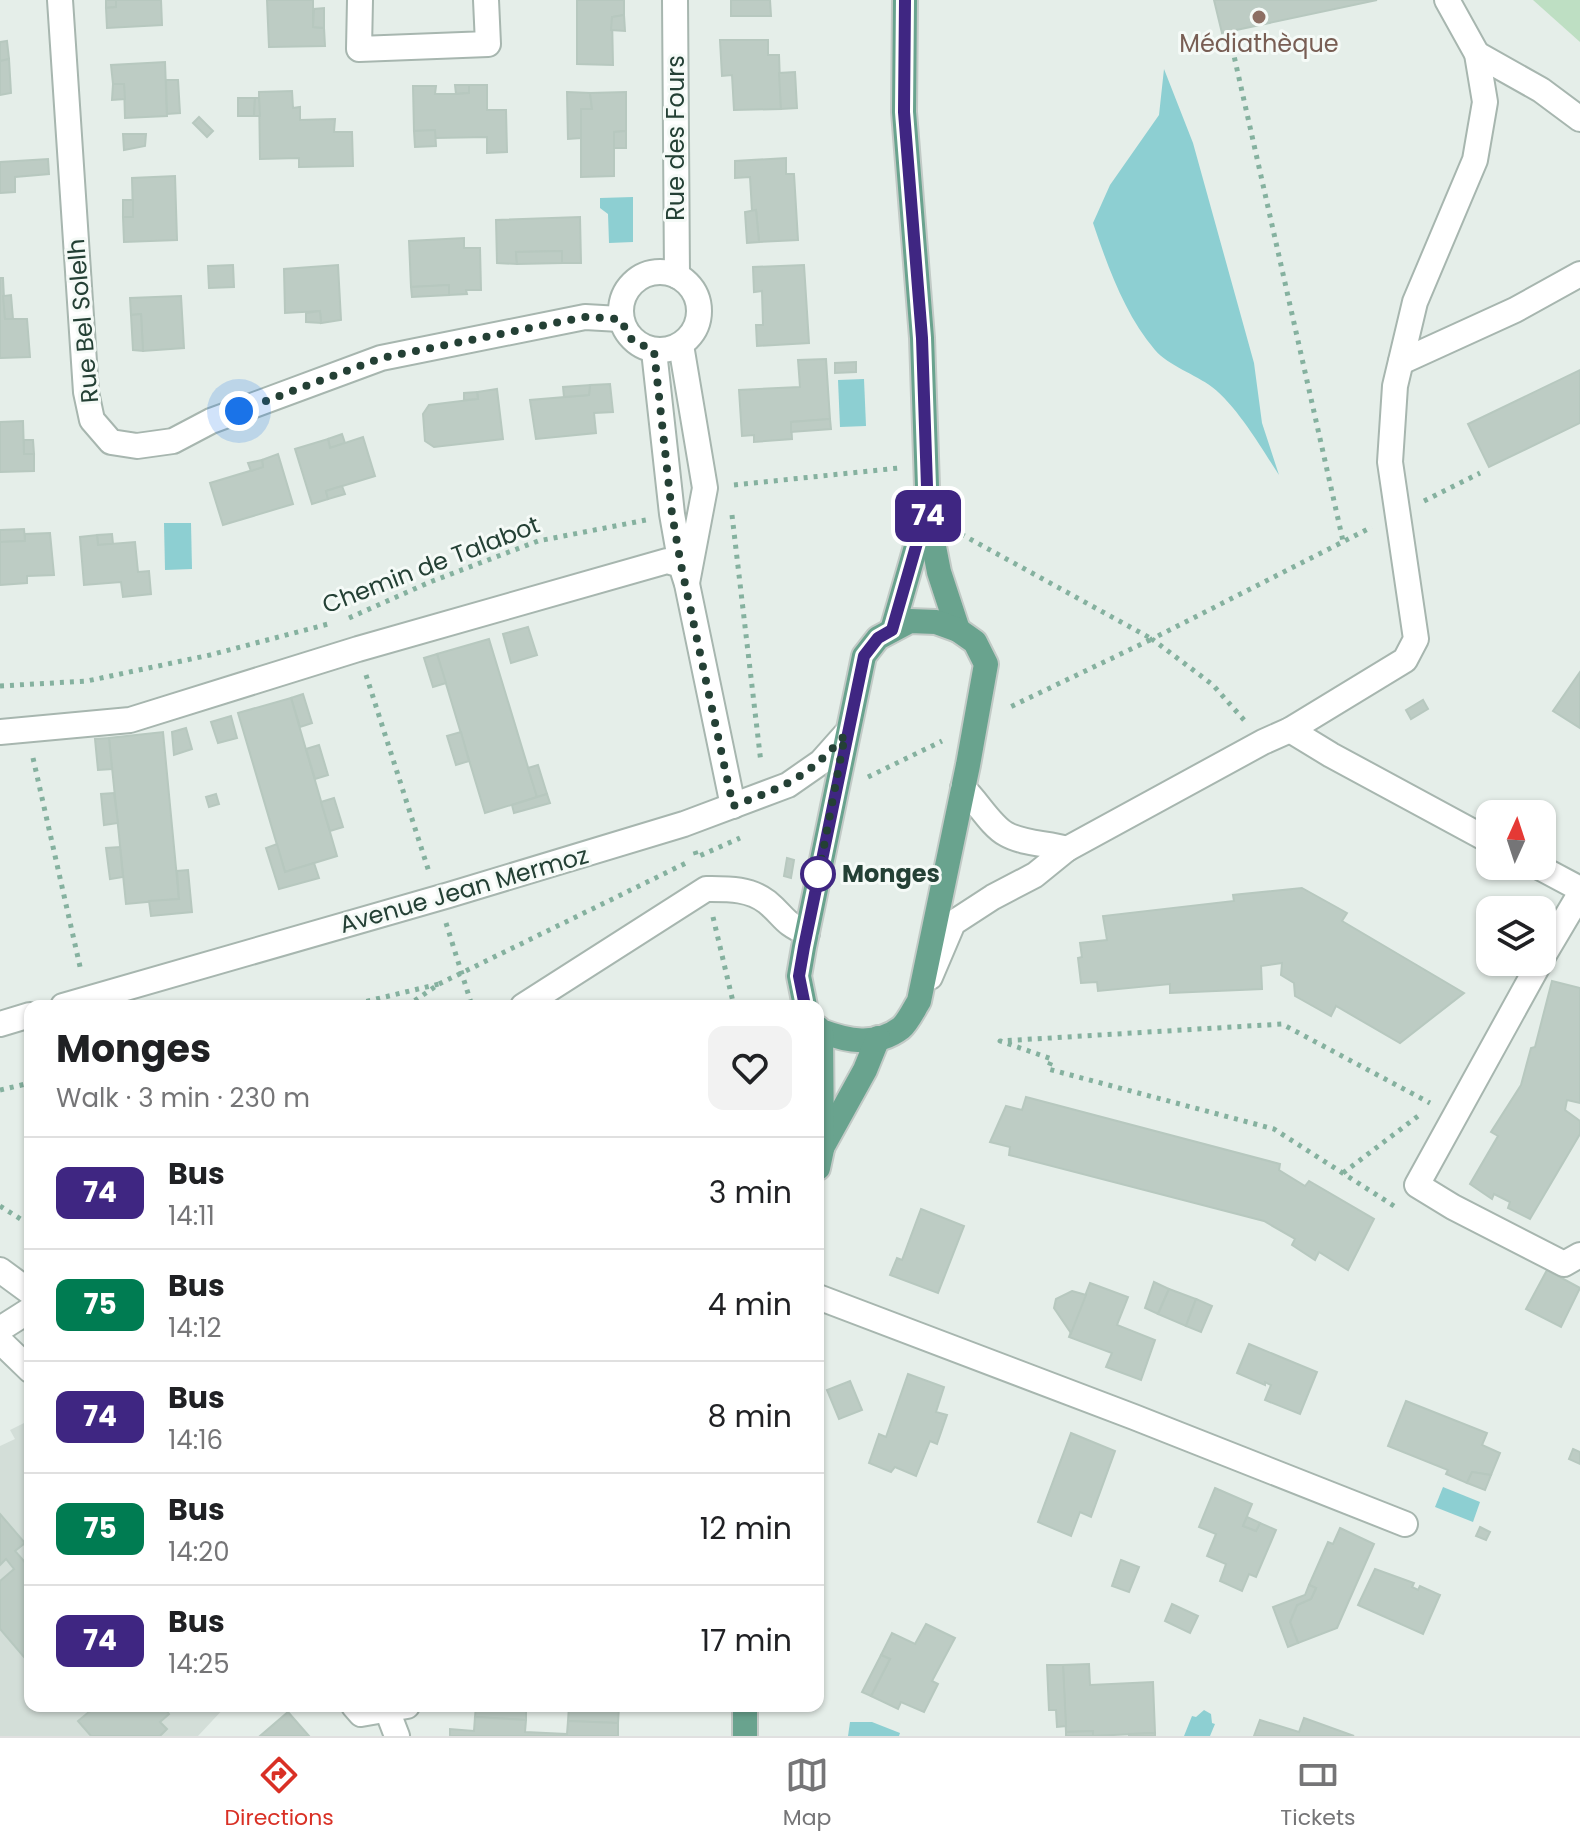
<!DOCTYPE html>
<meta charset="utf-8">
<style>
body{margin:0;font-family:Poppins,sans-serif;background:#f2f2f2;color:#202124;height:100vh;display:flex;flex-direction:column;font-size:30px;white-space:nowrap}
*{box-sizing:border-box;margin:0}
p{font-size:26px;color:#757577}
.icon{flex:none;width:44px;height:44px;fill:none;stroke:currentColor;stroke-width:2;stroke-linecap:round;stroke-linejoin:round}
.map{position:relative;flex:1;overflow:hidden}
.details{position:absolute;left:24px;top:1000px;width:800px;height:712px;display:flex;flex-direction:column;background:#fff;border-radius:16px;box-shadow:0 2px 6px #0004}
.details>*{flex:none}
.badge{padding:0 16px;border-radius:12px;font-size:28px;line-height:52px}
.needle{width:52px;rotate:3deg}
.fabs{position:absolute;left:1476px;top:800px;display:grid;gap:16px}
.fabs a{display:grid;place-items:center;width:80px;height:80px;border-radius:16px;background:#fff;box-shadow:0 2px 6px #0004;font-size:40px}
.you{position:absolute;width:40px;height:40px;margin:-20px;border:6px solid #fff;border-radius:50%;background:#1a73e8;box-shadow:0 0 0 12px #1a73e833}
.map>.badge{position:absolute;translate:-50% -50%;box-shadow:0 0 0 4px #fff}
.round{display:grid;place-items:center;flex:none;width:84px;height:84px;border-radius:16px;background:#f2f2f2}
.overview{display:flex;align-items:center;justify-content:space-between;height:136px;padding:0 32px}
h1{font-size:38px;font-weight:700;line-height:60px}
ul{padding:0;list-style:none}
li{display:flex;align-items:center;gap:24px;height:112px;padding:0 32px;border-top:2px solid #e0e0e0}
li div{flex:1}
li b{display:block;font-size:30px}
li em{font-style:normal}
li .badge{min-width:88px;font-weight:700;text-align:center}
.tab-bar{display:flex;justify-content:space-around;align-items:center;height:112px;border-top:2px solid #e0e0e0;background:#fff;font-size:22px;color:#757577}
.tab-bar a{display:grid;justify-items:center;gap:4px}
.tab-bar .on{color:#d93025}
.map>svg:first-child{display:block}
.built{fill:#d3ded8}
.green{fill:#bedfc3}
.water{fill:#8dcfd2}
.building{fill:#bdccc4;stroke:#b7c8bf;stroke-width:2}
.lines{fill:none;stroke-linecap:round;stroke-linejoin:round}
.minor-casing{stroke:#a7b6af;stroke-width:28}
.major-casing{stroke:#c2cac6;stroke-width:28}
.path{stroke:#85b19f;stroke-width:5;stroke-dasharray:4 6;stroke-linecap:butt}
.minor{stroke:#fff;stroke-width:24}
.major{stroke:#69a38e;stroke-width:24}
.line-casing{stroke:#fff;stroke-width:18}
.line{stroke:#3f2682;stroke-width:12}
.walk{stroke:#244035;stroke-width:8;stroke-dasharray:0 14.4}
.education-dot{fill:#8d6e63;stroke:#f5faf7;stroke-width:3}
.stop-dot{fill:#fff;stroke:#3f2682;stroke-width:4}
.labels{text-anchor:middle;stroke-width:6;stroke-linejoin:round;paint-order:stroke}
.education-label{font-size:24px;fill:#785e54;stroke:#f5faf7}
.street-label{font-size:24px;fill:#244035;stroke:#f5faf7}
.stop-label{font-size:24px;font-weight:bold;fill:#244035;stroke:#f5faf7;text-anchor:start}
</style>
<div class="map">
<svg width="1580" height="1736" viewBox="0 0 1580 1736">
<rect width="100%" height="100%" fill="#e5eee9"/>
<polygon class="built" points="30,1420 30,1706 226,1706 198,1736 0,1736 0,1446 15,1439 10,1430"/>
<polygon class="green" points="1533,0 1580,0 1580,42"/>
<g class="water">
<path d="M1164,69l29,74 61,220 8,60 17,52c-17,-26 -42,-69 -67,-88 -17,-13 -43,-21 -57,-37 -30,-35 -47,-83 -62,-127l17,-38 49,-70z"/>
<polygon points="633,197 633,242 609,243 608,214 600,208 600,198"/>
<polygon points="864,379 866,426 840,427 838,380"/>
<polygon points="164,523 191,523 192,569 165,570"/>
<polygon points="1443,1487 1480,1502 1473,1522 1435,1507"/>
<polygon points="1204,1710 1211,1714 1212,1723 1215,1724 1210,1736 1184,1736 1192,1716 1196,1717"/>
<polygon points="850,1722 872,1722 900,1733 899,1736 848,1736"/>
</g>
<g class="building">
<polygon points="106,0 116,0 116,7 106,8"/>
<polygon points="116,0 161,0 162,25 107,28 106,8 116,7"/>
<polygon points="267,0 313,0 313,27 324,28 325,46 269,47"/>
<polygon points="577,0 624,0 624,15 612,17 613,65 577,64"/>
<polygon points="731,0 770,0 771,16 731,16"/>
<polygon points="1214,0 1377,0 1222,33"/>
<polygon points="324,8 324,28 313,27 314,9"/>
<polygon points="624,15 625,31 611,30 612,17"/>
<polygon points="720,40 768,40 768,55 779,55 781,109 734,110 732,75 722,76"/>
<polygon points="7,41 9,59 0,61 0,42"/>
<polygon points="9,59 11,93 0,95 0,61"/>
<polygon points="165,62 167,116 125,118 124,84 113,84 111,65"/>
<polygon points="795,72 797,108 781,109 779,73"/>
<polygon points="166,80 178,80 180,113 167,114"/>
<polygon points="113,84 124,84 125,99 112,100"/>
<polygon points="455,85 469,85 469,93 456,94"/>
<polygon points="469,85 487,85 487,110 506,110 507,152 487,153 487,137 435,138 435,130 414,131 413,86 436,86 435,94 456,94 469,93"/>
<polygon points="292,91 293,108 300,107 300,120 335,119 334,132 352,132 353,166 299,167 299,158 260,159 259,92"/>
<polygon points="567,92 590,93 592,109 581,109 581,138 568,139"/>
<polygon points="626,92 626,131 614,132 614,176 581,177 581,109 592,109 590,93"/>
<polygon points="238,98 255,98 254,116 238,116"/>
<polygon points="255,98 259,98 260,116 254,116"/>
<polygon points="199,117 213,131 207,137 193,123"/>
<polygon points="435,130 436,146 415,147 414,131"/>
<polygon points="626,131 626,148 614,148 614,132"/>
<polygon points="123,134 146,134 145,146 124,150"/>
<polygon points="786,158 786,174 794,174 798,240 759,242 756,210 752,211 750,177 735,178 735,161"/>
<polygon points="48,159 49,174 15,177 15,192 0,193 0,162"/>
<polygon points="175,176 177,240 124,242 123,217 133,217 132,178"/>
<rect x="123" y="200" width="10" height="17"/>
<polygon points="756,210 759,242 747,243 745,212"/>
<polygon points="580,217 581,263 562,263 562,251 516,252 517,264 497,263 496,220"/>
<polygon points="464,238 464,248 480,248 481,290 466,290 467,294 449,295 449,285 411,287 409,241"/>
<polygon points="562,251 562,263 517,264 516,252"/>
<polygon points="233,265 234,287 209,288 208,266"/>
<polygon points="338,265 341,320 321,323 320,311 285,313 284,269"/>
<polygon points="804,265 809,343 757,346 756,325 763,325 762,291 754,292 753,267"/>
<polygon points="0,278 3,278 5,319 27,319 30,357 0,358"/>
<polygon points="449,285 449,295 412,297 411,287"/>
<polygon points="11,295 13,319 5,319 3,296"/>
<polygon points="181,296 184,348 143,351 141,314 131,315 130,298"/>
<polygon points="320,311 321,323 306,322 306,313"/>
<polygon points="141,314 143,351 133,350 131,315"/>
<polygon points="826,359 830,419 791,422 792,439 754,442 754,435 742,436 739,390 800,387 798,360"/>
<polygon points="856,362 856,372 835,373 835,363"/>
<polygon points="1580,370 1580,423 1489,467 1468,424"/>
<polygon points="610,384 613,412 594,413 596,433 536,439 530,400 589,395 590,385"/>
<polygon points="590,385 589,395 564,397 563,387"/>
<polygon points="497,389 503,439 434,447 425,441 423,414 429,405 478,399 477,392"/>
<polygon points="477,392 478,399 464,400 464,393"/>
<polygon points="830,419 831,429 791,432 791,422"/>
<polygon points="23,421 24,454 34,454 34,471 0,472 0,422"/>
<polygon points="342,434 345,443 330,448 328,439"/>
<polygon points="363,437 375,476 326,491 328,499 312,504 295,449 328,439 330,448"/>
<polygon points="24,440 33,440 34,454 24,454"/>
<polygon points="278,454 293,504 223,525 210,483 263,467 262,460"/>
<polygon points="262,460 263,467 251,471 248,463"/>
<polygon points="342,486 345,494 328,499 326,491"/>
<polygon points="24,529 25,541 0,542 0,530"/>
<polygon points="50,533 54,575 27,576 27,583 0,585 0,542 25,541 25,534"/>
<polygon points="112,534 113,544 98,545 97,535"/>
<polygon points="97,535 98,545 135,542 138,572 149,571 151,594 123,597 121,582 84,585 80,537"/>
<polygon points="528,627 537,655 511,663 503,634"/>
<polygon points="489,639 537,797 485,813 437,654"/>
<polygon points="437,654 446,683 433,687 424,658"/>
<polygon points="1580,672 1580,728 1553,711"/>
<polygon points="303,694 312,723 300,727 291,698"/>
<polygon points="291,698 337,856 285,872 238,713"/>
<polygon points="1423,700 1428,709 1411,719 1406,710"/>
<polygon points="231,716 237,738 218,743 211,722"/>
<polygon points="186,728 192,749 174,755 172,732"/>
<polygon points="163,732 179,899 126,904 109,738"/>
<polygon points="461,732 469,761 456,765 447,736"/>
<polygon points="109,738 112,769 98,770 95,739"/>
<polygon points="319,745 328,775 315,779 306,749"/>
<polygon points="538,765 547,794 537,797 528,768"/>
<polygon points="114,793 118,823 104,825 101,794"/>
<polygon points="216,794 219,804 209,807 206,797"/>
<polygon points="547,794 550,803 514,813 512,805"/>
<polygon points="334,798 343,827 330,831 321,802"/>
<polygon points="277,844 285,872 314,863 319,878 279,889 266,848"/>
<polygon points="120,847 123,877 110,879 106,848"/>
<polygon points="787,858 794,860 791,878 784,876"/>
<polygon points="188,870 192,912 151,916 149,901 179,899 177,871"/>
<polygon points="1302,888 1347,913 1342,921 1464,993 1400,1043 1336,1006 1331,1016 1295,996 1294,983 1281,975 1282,963 1261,966 1262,989 1170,993 1170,984 1098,991 1097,982 1081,983 1078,958 1082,957 1080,943 1107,940 1103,916 1234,901 1233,895"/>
<polygon points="1552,981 1580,988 1580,1103 1567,1100 1565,1110 1580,1121 1580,1134 1530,1219 1508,1208 1510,1202 1494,1194 1492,1199 1470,1184 1498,1136 1491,1132 1521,1085 1531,1048 1535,1047"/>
<polygon points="1026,1097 1280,1164 1279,1170 1305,1186 1309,1181 1374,1219 1348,1270 1319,1252 1315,1260 1292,1245 1295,1239 1264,1221 1009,1155 1010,1147 990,1142 1006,1106 1022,1110"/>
<polygon points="921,1209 964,1226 938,1293 890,1275 897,1258 902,1260"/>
<polygon points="1547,1270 1580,1288 1561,1327 1526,1309"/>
<polygon points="1154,1282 1169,1289 1158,1314 1145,1308"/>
<polygon points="1090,1283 1128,1297 1117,1325 1155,1340 1141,1380 1106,1367 1112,1353 1069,1337"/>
<polygon points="1169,1289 1196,1299 1186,1326 1158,1314"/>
<polygon points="1072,1291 1086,1295 1071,1333 1054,1308 1056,1299"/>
<polygon points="1196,1299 1212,1306 1201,1332 1186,1326"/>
<polygon points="1249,1344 1317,1372 1300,1414 1265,1400 1271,1385 1265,1382 1265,1385 1237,1373"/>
<polygon points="908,1374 944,1387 936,1412 947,1415 937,1444 930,1441 916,1476 895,1467 891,1472 869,1463 879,1434 886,1437"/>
<polygon points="850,1381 862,1410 839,1419 827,1390"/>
<polygon points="1406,1401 1487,1433 1482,1445 1500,1453 1491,1475 1472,1472 1467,1483 1446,1474 1448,1470 1388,1446"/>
<polygon points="1071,1433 1115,1451 1091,1517 1080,1512 1071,1536 1038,1522"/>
<polygon points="1573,1449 1580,1452 1580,1464 1569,1459"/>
<polygon points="1472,1472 1491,1475 1485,1490 1467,1483"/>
<polygon points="1215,1488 1252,1504 1243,1526 1256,1531 1260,1523 1276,1530 1256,1577 1249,1574 1242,1591 1220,1581 1226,1564 1207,1556 1216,1534 1199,1527"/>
<polygon points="0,1514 25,1543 15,1551 30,1568 30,1664 0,1629 0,1581 14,1569 6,1559 0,1565"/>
<polygon points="1247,1517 1260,1523 1256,1531 1243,1526"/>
<polygon points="1480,1527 1490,1532 1486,1540 1476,1536"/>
<polygon points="1340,1528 1374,1544 1337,1628 1298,1643 1290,1622 1297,1605 1311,1599 1316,1588 1309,1585 1328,1542 1333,1544"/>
<polygon points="1121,1560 1139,1567 1129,1592 1112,1586"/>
<polygon points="1375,1569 1414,1583 1412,1587 1418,1590 1420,1586 1440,1595 1423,1634 1358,1605"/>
<polygon points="1309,1585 1316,1588 1311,1599 1297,1605 1290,1622 1298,1643 1288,1647 1273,1607 1305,1595"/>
<polygon points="1172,1604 1198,1616 1190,1633 1165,1621"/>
<polygon points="926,1624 955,1638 932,1681 938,1684 924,1712 901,1702 898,1709 871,1696 890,1659 881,1655 892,1633 915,1644"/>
<polygon points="881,1655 890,1659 871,1696 862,1692"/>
<polygon points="1089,1664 1090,1685 1153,1682 1155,1733 1093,1736 1093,1731 1066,1732 1063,1665"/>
<polygon points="1047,1665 1063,1665 1066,1726 1057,1727 1056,1710 1049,1710"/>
<polygon points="96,1706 163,1706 169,1714 160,1722 167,1729 160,1736 91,1736 78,1721"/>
<polygon points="476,1706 526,1706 526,1720 475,1717"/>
<polygon points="569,1706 619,1706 618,1723 568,1721"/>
<polygon points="288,1712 309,1736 260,1736"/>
<polygon points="475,1717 526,1720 525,1732 567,1734 568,1721 618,1723 618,1736 450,1736 450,1729 474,1731"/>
<polygon points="1304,1718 1354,1736 1254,1736 1260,1720 1299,1732"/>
<polygon points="1093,1731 1093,1736 1066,1736 1066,1732"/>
<polygon points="1155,1733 1155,1736 1129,1736 1129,1734"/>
</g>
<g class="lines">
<g class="minor-casing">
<g id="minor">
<polyline points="60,0 86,392 92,420 111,442 137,446 173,441 211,421 381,358 585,317 620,319"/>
<polyline points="360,0 359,49 488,44 486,0"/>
<polyline points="675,0 677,276"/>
<polyline points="1477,54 1541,90 1580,119"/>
<circle cx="660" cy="311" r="39"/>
<polyline points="681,345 705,488 687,583"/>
<polyline points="654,351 672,514 681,565"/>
<polyline points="1401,362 1515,310 1580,274"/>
<polyline points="1290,730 1331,755 1490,841"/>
<polyline points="0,732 130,720 358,649 667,561 681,565 687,584 733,806"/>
<path d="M963,788c14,13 28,38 43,46 17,10 42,9 61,15"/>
<polyline points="1537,866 1580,889"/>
<polyline points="1542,958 1580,894"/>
<polyline points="1540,962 1417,1185 1453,1207 1564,1264 1580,1255"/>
<polyline points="930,977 953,923 993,897 1035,875 1067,849 1263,742 1290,730 1405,660 1416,639 1390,462 1395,386 1415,302 1475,160 1485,102 1477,54 1447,0"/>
<polyline points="63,1006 449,895 684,824 788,785 821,762 845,735"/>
<path d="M523,1006l183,-117c21,0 43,-1 61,13 18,15 16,21 40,31"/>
<polyline points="0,1024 30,1015"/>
<polyline points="0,1270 30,1292"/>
<polyline points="818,1297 1134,1417 1405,1524"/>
<polyline points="0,1329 30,1310"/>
<polyline points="0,1341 30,1370"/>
<polyline points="354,1706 361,1714 407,1706"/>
<polyline points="387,1710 397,1736"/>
</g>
</g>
<g class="major-casing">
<g id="major">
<polyline points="905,0 904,112 922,338 928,516 939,572 958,630"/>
<polyline points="892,630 919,536 928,516"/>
<path d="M805,1006l-6,-30 5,-29 60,-291 14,-18 32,-17 26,1 22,8 17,12 11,22 -18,101 -49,236c-5,8 -11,21 -18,27 -25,19 -54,13 -80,3l-3,-3"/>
<polyline points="823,1146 865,1070 878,1038"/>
<polyline points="818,1168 822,1149 821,1031"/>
<polyline points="745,1736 745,1706"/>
</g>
</g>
<g class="path">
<polyline points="1230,38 1343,541"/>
<polyline points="734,485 899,468"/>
<polyline points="1424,501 1480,473"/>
<polyline points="732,515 761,763"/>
<polyline points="961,534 1152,639 1008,708"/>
<polyline points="349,618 430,582 538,541 646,520"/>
<polyline points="366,675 429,872"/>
<polyline points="0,686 87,681 210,655 332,623"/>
<polyline points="1244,720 1213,685 1152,639 1372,527"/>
<polyline points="33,758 81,971"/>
<polyline points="868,777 942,741"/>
<polyline points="695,851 697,857 740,838"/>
<polyline points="713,917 734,1006"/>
<polyline points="446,923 472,1006"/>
<polyline points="439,984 690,861"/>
<polyline points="347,1006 439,984 407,1006"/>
<polyline points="0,1090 30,1083"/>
<polyline points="1343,1173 1422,1113"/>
<polyline points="0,1206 30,1225"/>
<polyline points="1394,1206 1274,1129 1048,1069 1052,1059 1000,1041 1282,1024 1430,1103"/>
</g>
<use href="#minor" class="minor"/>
<use href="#major" class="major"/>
</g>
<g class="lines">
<g class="line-casing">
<polyline id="line" points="805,1006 799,976 804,947 864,656 878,638 892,630 919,536 928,516 922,338 904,112 905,0"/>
</g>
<use href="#line" class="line"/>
<path class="walk" d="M239,411l142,-53 204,-41 35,2 12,21 22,11 18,163 9,51 52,241c53,-20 74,-28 112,-71l-27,143v-4"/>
</g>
<circle class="education-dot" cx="1259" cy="17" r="8"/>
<circle class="stop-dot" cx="818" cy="874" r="16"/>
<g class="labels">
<g class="education-label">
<text x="1259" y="52">Médiathèque</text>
</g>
<g class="street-label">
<text transform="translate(676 138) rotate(-90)" y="8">Rue des Fours</text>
<text transform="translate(83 321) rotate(-95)" y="8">Rue Bel Solelh</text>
<text transform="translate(431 565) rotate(-21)" y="8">Chemin de Talabot</text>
<text transform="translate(464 890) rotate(-16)" y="8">Avenue Jean Mermoz</text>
</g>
<g class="stop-label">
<text x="842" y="882">Monges</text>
</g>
</g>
</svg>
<div class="fabs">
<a><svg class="needle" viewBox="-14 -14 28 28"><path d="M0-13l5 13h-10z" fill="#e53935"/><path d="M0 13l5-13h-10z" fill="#757577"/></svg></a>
<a><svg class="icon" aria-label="layers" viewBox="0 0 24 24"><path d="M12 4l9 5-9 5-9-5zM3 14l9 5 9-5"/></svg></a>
</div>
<div class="you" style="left:239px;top:411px"></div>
<b class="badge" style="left:928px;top:516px;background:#3f2682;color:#fff">74</b>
<section class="details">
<div class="overview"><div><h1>Monges</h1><p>Walk · 3 min · 230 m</p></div><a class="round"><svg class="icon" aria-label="heart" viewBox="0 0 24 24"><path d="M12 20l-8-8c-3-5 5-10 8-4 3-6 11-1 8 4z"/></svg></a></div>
<ul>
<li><span class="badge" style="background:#3f2682;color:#fff">74</span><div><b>Bus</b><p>14:11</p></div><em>3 min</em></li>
<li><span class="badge" style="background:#007c52;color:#fff">75</span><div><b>Bus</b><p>14:12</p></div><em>4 min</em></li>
<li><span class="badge" style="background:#3f2682;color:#fff">74</span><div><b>Bus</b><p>14:16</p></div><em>8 min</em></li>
<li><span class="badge" style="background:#007c52;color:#fff">75</span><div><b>Bus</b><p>14:20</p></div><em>12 min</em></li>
<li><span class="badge" style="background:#3f2682;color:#fff">74</span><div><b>Bus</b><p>14:25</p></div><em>17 min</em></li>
</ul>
</section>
</div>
<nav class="tab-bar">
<a class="on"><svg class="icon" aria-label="directions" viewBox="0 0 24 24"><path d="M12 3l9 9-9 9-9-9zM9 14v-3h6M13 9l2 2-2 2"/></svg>Directions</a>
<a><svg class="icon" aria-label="map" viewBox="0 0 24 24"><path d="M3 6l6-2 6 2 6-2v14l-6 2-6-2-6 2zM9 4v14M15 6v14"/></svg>Map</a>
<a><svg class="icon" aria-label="tickets" viewBox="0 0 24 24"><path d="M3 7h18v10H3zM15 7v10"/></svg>Tickets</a>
</nav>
